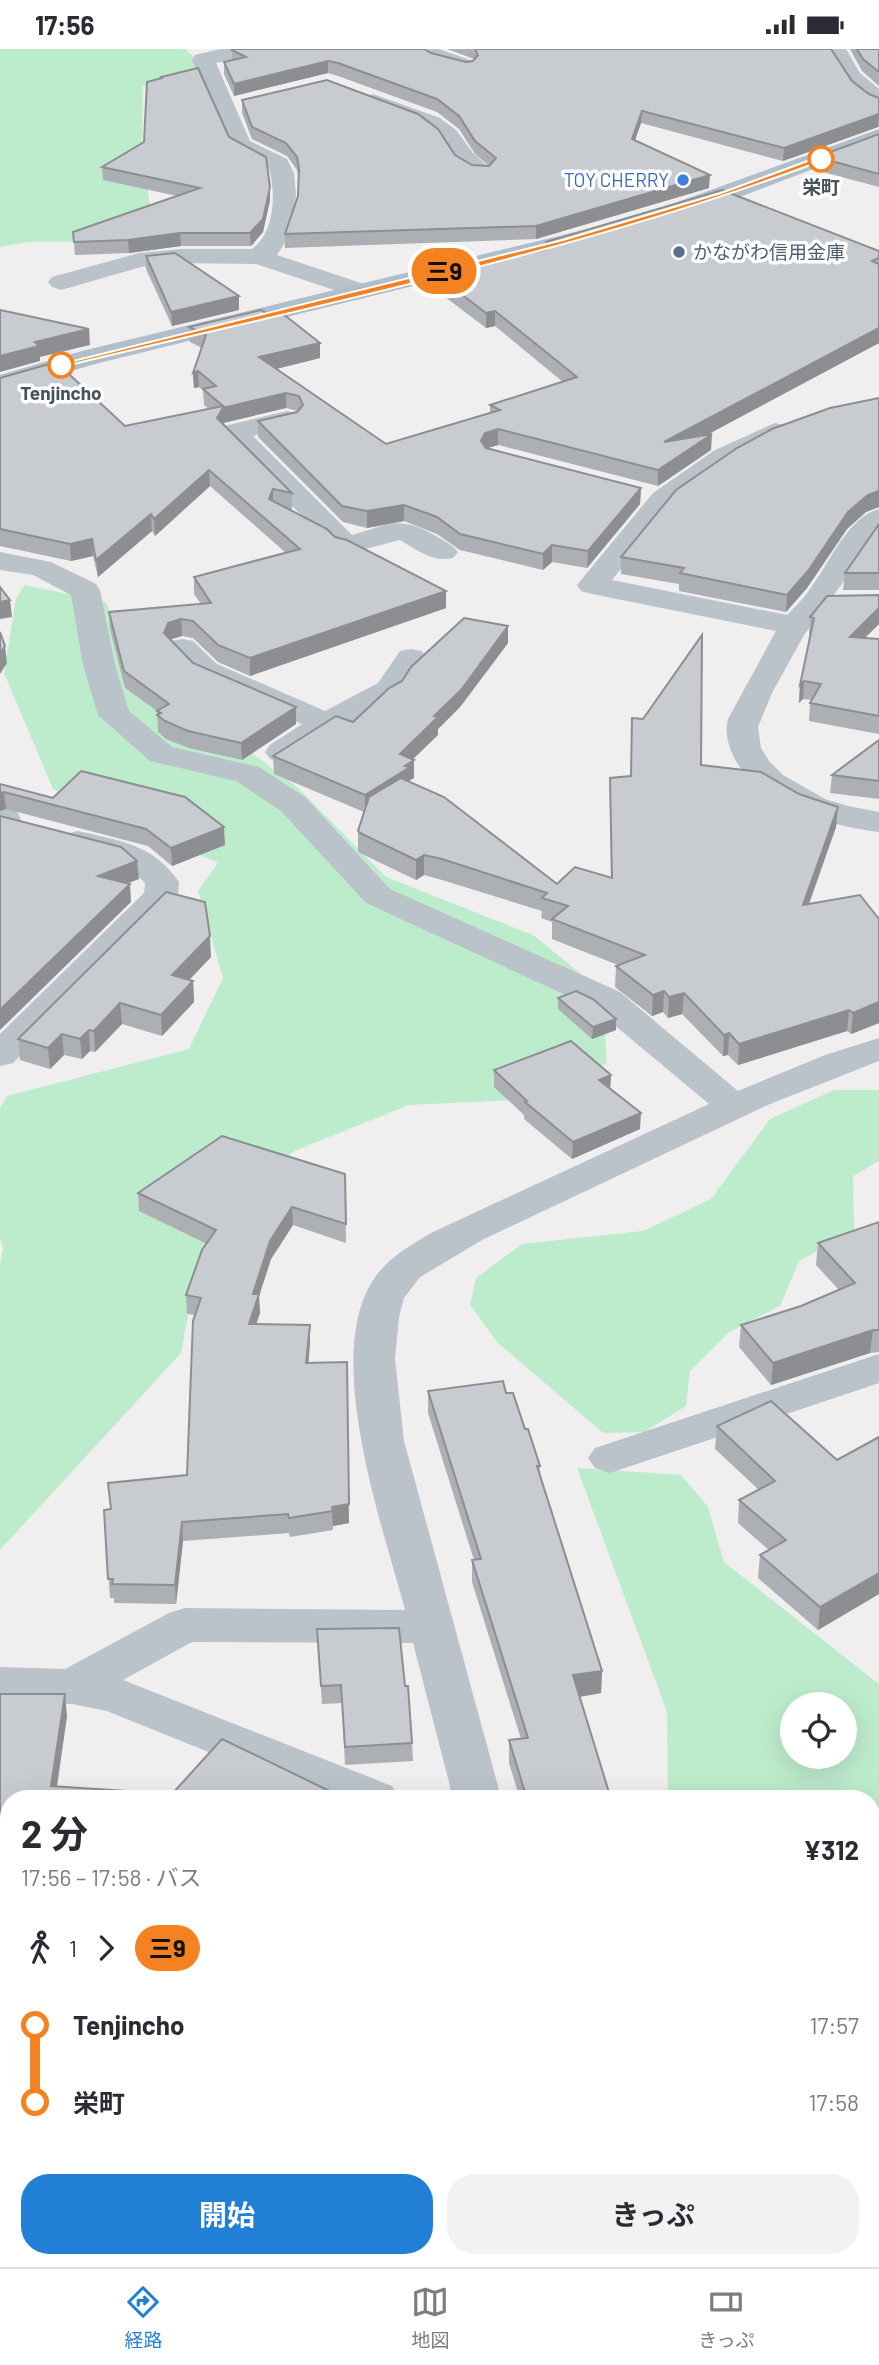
<!DOCTYPE html>
<html lang="ja">
<meta charset="utf-8">
<style>
body{margin:0;font-family:Barlow,"Noto Sans JP",sans-serif;background:#f2f2f3;color:#2b2b33;height:100vh;display:flex;flex-direction:column;font-size:26px;white-space:nowrap}
*{box-sizing:border-box;margin:0}
p{font-size:23px;color:#7c7c81}
.icon{flex:none;width:38px;height:38px;fill:none;stroke:currentColor;stroke-width:2;stroke-linecap:round;stroke-linejoin:round}
.map{position:relative;flex:1;overflow:hidden}
.details{position:absolute;left:0px;top:1741px;width:880px;height:478px;display:flex;flex-direction:column;background:#fff;border-radius:28px 28px 0 0;box-shadow:0 7px 28px #0002}
.details>*{flex:none}
.badge{padding:0 14px;border-radius:23px;font-size:24px;line-height:46px}
.fabs{position:absolute;left:780px;top:1643px;display:grid;gap:14px}
.fabs a{display:grid;place-items:center;width:77px;height:77px;border-radius:50%;background:#fff;box-shadow:0 7px 28px #0002;font-size:35px}
.map>.badge{position:absolute;translate:-50% -50%;box-shadow:0 0 0 4px #fff}
.legs{display:flex;align-items:center;gap:10px;height:77px;padding:0 21px;font-size:23px}
.legs p{margin-inline-start:auto}
.overview{display:flex;align-items:center;justify-content:space-between;height:119px;padding:0 21px}
h1{font-size:38px;font-weight:700;line-height:52px}
.primary-button{display:flex;gap:14px;margin-top:auto;padding:14px 21px}
.primary-button a{flex:1;height:80px;border-radius:28px;background:#217fd6;color:#fff;font-size:28px;font-weight:700;line-height:80px;text-align:center}
.primary-button a+a{background:#f2f2f3;color:#2b2b33}
ul{padding:0 21px;list-style:none}
li{display:flex;align-items:center;gap:24px;height:77px;font-size:26px}
li i{display:grid;place-items:center;width:10px;height:100%;margin:0 9px;background:currentColor}
li i::after{content:'';width:18px;height:18px;margin:-9px;border:5px solid;border-radius:50%;background:#fff}
li p{margin-inline-start:auto}
li:first-child i{background:linear-gradient(#0000 50%,currentColor 0)}
li:last-child i{background:linear-gradient(currentColor 50%,#0000 0)}
.status{display:flex;justify-content:space-between;align-items:center;height:49px;padding:0 35px;background:#fff;direction:ltr}
.status svg{height:19px;fill:currentColor}
.menu{display:flex;justify-content:space-around;align-items:center;height:98px;border-top:2px solid #e1e1e2;background:#fff;font-size:19px;color:#7c7c81}
.menu a{display:grid;justify-items:center;gap:4px}
.menu .current{color:#217fd6}
.map>svg:first-child{display:block}
.green{fill:#bdeccc;fill-rule:evenodd}
.lines{fill:none;stroke-linecap:round;stroke-linejoin:round}
.river{fill:#8cdce7;fill-rule:evenodd}
.minor{fill:#bac3ca;fill-rule:evenodd}
.major{fill:#aebfcb;fill-rule:evenodd}
.wall{fill:#acafb3}
.shaded-wall{fill:#8c8e92}
.building{fill:#c8cbd0;stroke:#8c8e92;stroke-width:2}
.line-1{fill:#f58220;stroke:#fff;stroke-width:2}
.stop-1-dot{fill:#fff;stroke:#f58220;stroke-width:3.5}
.shop-dot{fill:#3f7fe0;stroke:#fff;stroke-width:2.5}
.service-dot{fill:#5c6f8a;stroke:#fff;stroke-width:2.5}
.labels{text-anchor:middle;stroke-width:7;stroke-linejoin:round;paint-order:stroke}
.far-shop-label{font-size:19px;fill:#366cbe;stroke:#fff;text-anchor:end}
.far-stop-label{font-size:19px;font-weight:bold;fill:#47525a;stroke:#fff}
.far-service-label{font-size:19px;fill:#4e5e75;stroke:#fff;text-anchor:start}
</style>
<div class="status"><b>17:56</b><svg viewBox="0 0 49 12"><path d="M0 12V9h3v3zM5 12V6h3v6zM10 12V3h3v9zM15 12V0h3v12zM26 1h20v11H26zM47 4h2v5h-2z"/></svg></div>
<div class="map">
<svg width="879" height="2218" viewBox="0 0 879 2218">
<rect width="100%" height="100%" fill="#f0eeee"/>
<g class="green">
<polygon points="0,0 186,0 212,29 143,37 142,102 154,184 114,193 28,193 0,198"/>
<polygon points="25,536 106,553 140,639 245,699 296,737 386,828 533,886 602,942 607,1014 537,1050 409,1056 294,1102 225,1165 192,1245 181,1304 0,1501 0,1217 3,1199 0,1189 0,1059 7,1047 189,1000 223,929 198,842 218,814 53,740 4,624 16,549"/>
<polygon points="834,1041 879,1041 879,1112 853,1127 854,1182 799,1212 780,1257 728,1284 690,1322 686,1357 644,1383 603,1384 497,1293 470,1256 476,1229 522,1195 643,1182 711,1150 770,1070"/>
<path d="M577,1419l104,7 27,32 16,55 155,122v395l-7,-2v-278h-204l-1,-87zM793,1656h52v52h-52z"/>
</g>
<g class="lines">
<g class="river">
<polygon points="0,2052 9,2054 9,2162 0,2160"/>
<polygon points="225,2210 365,2210 368,2218 229,2218"/>
</g>
<g class="minor">
<path d="M220,0h37l-3,5 -38,9 34,78 37,18 7,14 2,21 -2,23 -6,21 -11,17 93,31 4,5 -4,5 -9,3 -105,-35 -75,-1 -40,4 -80,23 -9,-3 -4,-5 4,-5 87,-24 42,-4h71c23,-16 24,-57 17,-81l-37,-19 -40,-89 3,-5z"/>
<path d="M413,0h26l34,12 3,5 -3,5c-17,4 -50,-8 -60,-22z"/>
<path d="M824,0h22l14,24 19,16v19c-28,-7 -40,-38 -55,-59z"/>
<path d="M373,45l67,24 16,12 17,23 20,18 -4,5c-29,7 -38,-29 -57,-43 -20,-15 -45,-20 -67,-27l-3,-5 3,-5z"/>
<path d="M287,362l10,2 4,6 -4,6 -44,11 99,99c40,-11 46,-20 84,1 8,5 16,8 22,16l-5,6c-20,5 -36,-8 -53,-18l-54,14 -10,-3 -116,-119 4,-6z"/>
<path d="M775,374l10,2 4,6 -4,6 -50,25 -62,43 -61,75 175,35c9,-9 18,-18 25,-29 18,-24 36,-69 67,-77v25l-75,101 -32,58 -14,34 3,21 8,13 14,14 42,24 23,7 31,6v20c-51,-7 -116,-23 -143,-71 -7,-13 -12,-27 -8,-42l48,-88 -184,-37 -11,-3 -4,-6 76,-92 62,-43z"/>
<path d="M0,503l51,10 45,22 4,6 15,75 14,46 43,36 87,20 46,30 85,92 230,103 118,99 87,-36 54,-17v23l-109,43 -286,135 -64,38 -16,21 -5,19 -4,42 9,82 94,345 1,13h-48l-1,-13 -37,-143 -221,-1 -69,38 269,106 7,13h-74l-218,-88 -35,-7 -72,-3v-34l65,2 104,-56 16,-5 220,2c-22,-84 -88,-266 -25,-339 14,-17 33,-27 51,-38l278,-129 -115,-96 -228,-105 -85,-92 -45,-30 -86,-20 -52,-46 -15,-50 -12,-70 -38,-20 -33,-5z"/>
<polygon points="182,590 193,592 217,615 325,662 378,634 400,602 411,600 422,602 426,609 400,648 337,681 292,710 281,713 270,710 265,703 270,696 302,675 195,629 167,599 171,592"/>
<polygon points="0,748 12,751 22,773 17,780 0,782"/>
<path d="M78,782c42,10 75,13 101,51l-1,14 -165,167 -13,3v-32l144,-141 1,-10 -12,-12 -20,-11 -47,-12 -5,-7 5,-7z"/>
<polygon points="879,1305 879,1334 610,1424 595,1419 588,1409 595,1399"/>
<polygon points="9,1960 9,2006 0,2009 0,1963"/>
<polygon points="0,2033 9,2034 9,2078 0,2077"/>
<polygon points="872,2092 879,2094 879,2144 872,2141"/>
<polygon points="9,2142 9,2190 0,2193 0,2145"/>
<polygon points="879,2183 879,2218 842,2218 846,2210 872,2210 872,2185"/>
</g>
<g class="major">
<polygon points="879,80 879,95 732,151 681,167 672,165 669,160 672,155"/>
<polygon points="596,178 605,180 608,185 605,190 99,314 0,342 0,326 82,302"/>
</g>
</g>
<g class="wall">
<polygon points="447,0 831,0 852,32 869,45 879,49 879,78 878,78 783,112 641,74 635,91 709,139 536,190 285,199 285,185 298,147 299,130 297,121 287,107 252,90 242,64 242,51 455,106 472,116 489,117 475,105 459,80 437,63 338,27 328,24 234,47 224,25 224,13 232,11 232,1 431,4 466,13 473,12 475,11 474,10"/>
<polygon points="850,0 879,0 879,37 862,22"/>
<polygon points="161,28 229,88 270,138 270,151 263,183 251,197 181,197 129,204 75,206 73,183 177,147 103,131 102,118 144,93"/>
<polygon points="879,85 879,138 816,121 817,108"/>
<polygon points="546,193 879,202 879,294 707,386 711,401 658,437 498,396 486,399 641,439 640,455 587,519 552,513 543,521 460,501 437,485 404,472 367,479 343,473 258,388 258,372 298,362 286,359 223,374 292,444 292,461 287,459 335,488 446,559 250,627 218,613 193,589 182,587 170,590 193,614 296,675 242,711 189,699 166,690 158,683 157,662 125,639 110,580 109,563 201,555 194,545 194,528 286,504 210,437 155,487 152,482 98,528 93,507 71,512 0,497 0,329 125,377 209,360 204,356 203,341 199,338 194,339 193,324 202,299 190,293 189,278 320,294 320,309 276,320 386,395 490,364 490,356 563,333 495,277 486,279 436,241 436,226 546,201"/>
<polygon points="146,207 239,261 172,277 146,220"/>
<polygon points="879,349 879,458 866,463 847,480 807,539 786,563 679,542 679,535 621,525 621,508"/>
<polygon points="879,475 879,541 843,541 845,524"/>
<polygon points="879,546 879,575 865,589 879,590 879,685 809,672 810,654 812,651 803,650 799,654 800,636 810,586 809,586 810,568"/>
<polygon points="508,594 460,658 438,680 438,686 412,710 414,711 414,729 410,731 410,733 557,835 611,829 610,729 631,727 632,669 701,716 838,758 836,778 809,855 879,870 879,974 851,985 847,982 738,1016 728,1006 723,1007 682,965 668,969 663,963 652,967 615,938 616,917 618,916 552,890 552,873 541,869 542,862 442,831 424,826 416,831 360,804 358,802 358,782 364,763 274,725 273,707 353,673 402,632"/>
<polygon points="879,691 879,750 830,744 832,726"/>
<polygon points="0,735 225,796 172,817 148,797 6,760 0,762"/>
<polygon points="211,908 189,931 193,932 194,953 162,987 122,975 95,1003 90,1002 82,1010 64,1006 50,1020 20,1011 18,990"/>
<polygon points="558,949 616,970 616,981 592,990 558,960"/>
<polygon points="494,1021 611,1026 610,1039 640,1080 572,1110 524,1070 524,1066 494,1038"/>
<polygon points="345,1125 346,1194 293,1176 271,1210 259,1247 260,1264 256,1275 310,1276 310,1294 308,1314 349,1474 333,1477 333,1481 290,1488 289,1484 183,1492 176,1555 114,1554 114,1549 110,1549 104,1461 111,1460 187,1426 195,1266 187,1265 186,1246 207,1195 139,1162 138,1144"/>
<polygon points="879,1173 879,1303 870,1304 771,1336 739,1298 741,1276 801,1257 839,1241 816,1216 818,1194"/>
<polygon points="428,1342 506,1344 525,1380 540,1417 539,1425 602,1622 601,1644 580,1648 611,1750 520,1750 509,1714 509,1691 521,1690 472,1533 472,1511 474,1511 428,1364"/>
<polygon points="717,1377 837,1411 879,1388 879,1545 818,1581 758,1529 760,1506 769,1501 738,1474 739,1451 759,1441 715,1400"/>
<polygon points="317,1580 405,1637 412,1694 413,1712 345,1716 342,1654 322,1655"/>
<polygon points="0,1645 67,1667 57,1737 172,1745 346,1750 9,1750 9,1917 0,1917"/>
</g>
<g class="shaded-wall">
<polygon points="328,12 328,24 234,47 234,35"/>
<polygon points="642,62 641,74 631,103 632,90"/>
<polygon points="879,65 878,78 783,112 784,99"/>
<polygon points="710,126 709,139 536,190 536,177"/>
<polygon points="270,138 270,151 263,183 251,197 250,184"/>
<polygon points="180,184 181,197 129,204 128,191"/>
<polygon points="239,247 239,261 172,277 171,263"/>
<polygon points="495,262 495,277 486,279 486,264"/>
<polygon points="879,279 879,294 663,409 664,393"/>
<polygon points="89,280 90,296 40,308 40,312 0,323 0,307 35,293"/>
<polygon points="320,294 320,309 260,324 259,308"/>
<polygon points="198,322 199,338 194,339 193,324"/>
<polygon points="286,344 286,359 223,374 217,369 223,359"/>
<polygon points="498,380 498,396 485,400 481,392 485,384"/>
<polygon points="712,385 711,401 658,437 658,421"/>
<polygon points="209,421 210,437 155,487 154,470"/>
<polygon points="641,439 640,455 587,519 588,502"/>
<polygon points="273,440 273,456 269,450"/>
<polygon points="879,442 879,458 866,463 847,480 807,539 786,563 787,546 848,463 868,446"/>
<polygon points="404,456 404,472 367,479 367,462"/>
<polygon points="151,465 152,482 98,528 96,511"/>
<polygon points="92,490 93,507 71,512 70,495"/>
<polygon points="552,496 552,513 543,521 543,505"/>
<polygon points="446,542 446,559 250,627 250,609"/>
<polygon points="10,551 12,568 0,570 0,553"/>
<polygon points="879,559 879,575 848,605 850,588"/>
<polygon points="181,570 182,587 169,591 164,584 168,574"/>
<polygon points="508,577 508,594 460,658 438,680 438,686 407,716 414,711 414,729 410,731 410,736 365,763 365,746 434,667"/>
<polygon points="5,597 7,614 0,625 0,605"/>
<polygon points="804,632 803,650 799,654 800,636"/>
<polygon points="296,658 296,675 242,711 241,694"/>
<polygon points="4,743 6,760 0,762 0,744"/>
<polygon points="838,758 836,778 801,877 803,856"/>
<polygon points="224,778 225,796 172,817 171,799"/>
<polygon points="424,806 424,826 416,831 416,811"/>
<polygon points="137,812 139,830 100,845 98,827"/>
<polygon points="130,835 131,853 0,981 0,961"/>
<polygon points="210,887 211,908 174,947 172,926"/>
<polygon points="193,932 194,953 162,987 161,966"/>
<polygon points="664,942 663,963 652,967 653,946"/>
<polygon points="684,944 682,965 668,969 669,948"/>
<polygon points="879,953 879,974 851,985 853,964"/>
<polygon points="120,954 122,975 95,1003 94,982"/>
<polygon points="849,961 847,982 738,1016 739,995"/>
<polygon points="616,970 616,981 592,990 593,978"/>
<polygon points="89,981 90,1002 82,1010 80,990"/>
<polygon points="729,984 728,1006 723,1007 724,986"/>
<polygon points="62,985 64,1006 50,1020 48,999"/>
<polygon points="611,1026 610,1043 599,1031"/>
<polygon points="641,1064 640,1080 572,1110 573,1093"/>
<polygon points="292,1158 293,1176 271,1210 259,1247 260,1264 250,1293 249,1275 253,1245 270,1192"/>
<polygon points="310,1276 310,1294 307,1332 306,1314"/>
<polygon points="873,1281 870,1304 771,1336 773,1314"/>
<polygon points="347,1313 349,1474 333,1477 332,1463"/>
<polygon points="182,1473 183,1492 176,1555 175,1536"/>
<polygon points="879,1524 879,1545 818,1581 820,1558"/>
<polygon points="602,1622 601,1644 572,1649 573,1626"/>
<polygon points="65,1645 67,1667 55,1750 51,1737"/>
</g>
<g class="building">
<polygon points="235,0 424,0 431,4 466,13 473,12 478,6 475,0 831,0 852,32 869,45 879,49 879,65 784,99 642,62 632,90 710,126 536,177 285,185 298,147 299,120 297,108 286,94 252,78 242,51 327,31 418,65 438,80 455,106 472,116 489,117 496,109 475,92 459,67 437,50 338,14 328,12 234,35 224,13 246,8 232,1"/>
<polygon points="857,0 879,0 879,23 863,10"/>
<polygon points="198,19 229,88 266,108 270,138 263,170 250,184 180,184 128,191 74,193 73,183 200,139 102,118 144,93 147,33 162,29 161,28"/>
<polygon points="879,85 879,125 817,108"/>
<polygon points="722,141 879,202 879,209 872,212 879,215 879,279 664,393 712,385 658,421 498,380 485,384 481,392 486,399 641,439 588,502 552,496 543,505 460,485 437,468 404,456 367,462 342,457 258,372 297,363 303,356 299,347 286,344 223,359 217,369 292,444 273,440 269,450 327,480 335,488 347,491 446,542 250,609 218,596 193,572 181,570 168,574 164,584 193,614 296,658 241,694 188,682 165,672 157,666 161,664 157,662 169,655 124,622 109,563 211,554 194,528 300,500 209,421 154,470 151,465 96,511 92,490 70,495 0,480 0,329 56,313 125,377 223,357 203,340 216,337 198,322 193,324 206,286 189,278 261,261 266,264 278,261 320,294 259,308 386,395 500,361 490,356 577,328 495,262 486,264 436,226 547,200 546,193"/>
<polygon points="175,204 239,247 171,263 146,207"/>
<polygon points="0,261 89,280 35,293 39,297 0,307"/>
<polygon points="879,349 879,442 868,446 848,463 808,522 787,546 680,524 684,519 621,508 676,441 737,399 772,380 830,359"/>
<polygon points="879,475 879,524 845,524"/>
<polygon points="0,538 10,551 0,553"/>
<polygon points="879,546 879,559 850,588 879,590 879,667 810,654 821,635 804,632 800,636 814,569 810,568 827,547"/>
<polygon points="464,569 508,577 461,641 434,667 438,668 400,705 414,711 405,717 410,718 365,746 273,707 336,667 353,673 389,639 402,632 411,618"/>
<polygon points="0,583 5,597 0,605"/>
<polygon points="702,586 701,716 761,723 799,745 838,758 803,856 860,846 879,870 879,953 853,964 849,961 739,995 729,984 724,986 684,944 669,948 664,942 653,946 616,917 645,906 552,870 568,857 542,849 547,844 442,810 424,806 416,811 360,784 358,782 369,748 401,729 444,748 557,835 575,818 612,829 610,729 631,727 632,669 643,670"/>
<polygon points="879,691 879,732 832,726"/>
<polygon points="81,722 185,748 224,778 171,799 146,780 4,743 0,744 0,735 53,749"/>
<polygon points="0,767 121,798 137,812 98,827 130,835 0,961"/>
<polygon points="166,843 205,853 210,887 172,926 193,932 161,966 120,954 94,982 89,981 80,990 62,985 48,999 18,990"/>
<polygon points="576,942 593,950 616,970 593,978 558,949"/>
<polygon points="571,992 611,1026 599,1031 641,1064 573,1093 525,1053 527,1052 494,1021"/>
<polygon points="222,1087 345,1125 346,1175 292,1158 270,1192 253,1245 259,1245 249,1275 310,1276 306,1314 347,1313 349,1455 332,1458 333,1462 289,1469 288,1465 182,1473 175,1536 112,1535 113,1530 108,1530 104,1461 111,1460 108,1434 187,1426 193,1272 201,1249 186,1246 202,1201 216,1181 138,1144"/>
<polygon points="879,1173 879,1281 873,1281 773,1314 741,1276 801,1257 855,1234 818,1194"/>
<polygon points="503,1332 506,1344 513,1344 525,1380 528,1380 540,1417 537,1417 602,1622 573,1626 611,1750 527,1750 509,1691 528,1689 472,1511 481,1510 428,1342"/>
<polygon points="771,1352 837,1411 879,1388 879,1524 820,1558 760,1506 786,1491 739,1451 775,1432 717,1377"/>
<polygon points="399,1579 405,1637 408,1637 412,1694 345,1698 341,1636 321,1637 317,1580"/>
<polygon points="0,1645 65,1645 51,1737 172,1745 222,1690 346,1750 9,1750 9,1883 1,1883 9,1889 9,1895 0,1895"/>
<polygon points="9,2184 9,2210 50,2210 53,2218 0,2218 0,2188"/>
<polygon points="208,2210 212,2210 219,2218 198,2218"/>
</g>
<path class="line-1" d="M821,107l3,4c-247,93 -507,145 -763,207l-4,-2 506,-125 158,-47z"/>
<g class="stop-1-dot">
<circle cx="821" cy="110" r="12"/>
<circle cx="61" cy="316" r="12"/>
</g>
<circle class="shop-dot" cx="683" cy="131" r="7"/>
<circle class="service-dot" cx="679" cy="203" r="7"/>
<g class="labels">
<g class="far-shop-label">
<text x="669" y="138">TOY CHERRY</text>
</g>
<g class="far-stop-label">
<text x="821" y="145">栄町</text>
<text x="61" y="351">Tenjincho</text>
</g>
<g class="far-service-label">
<text x="693" y="210">かながわ信用金庫</text>
</g>
</g>
</svg>
<div class="fabs">
<a><svg class="icon" aria-label="locate" viewBox="0 0 24 24"><circle cx="12" cy="12" r="6"/><path d="M12 2v4M12 18v4M2 12h4M18 12h4"/></svg></a>
</div>
<b class="badge" style="left:444px;top:222px;background:#f58220;color:#111">三9</b>
<section class="details">
<div class="overview"><div><h1>2 分</h1><p>17:56 – 17:58 · バス</p></div><b>¥312</b></div>
<div class="legs"><svg class="icon" aria-label="walk" viewBox="0 0 24 24"><circle cx="13" cy="4" r="2"/><path d="M13 8l-2 6 4 7M11 14l-3 7M7 12l3-4h3l4 4"/></svg>1<svg class="icon" aria-label="forward" viewBox="0 0 24 24"><path d="M9 5l7 7-7 7"/></svg><b class="badge" style="background:#f58220;color:#111">三9</b></div>
<ul>
<li><i style="color:#f58220"></i><b>Tenjincho</b><p>17:57</p></li>
<li><i style="color:#f58220"></i><b>栄町</b><p>17:58</p></li>
</ul>
<div class="primary-button"><a>開始</a><a>きっぷ</a></div>
</section>
</div>
<nav class="menu">
<a class="current"><svg class="icon" aria-label="directions" viewBox="0 0 24 24"><path d="M12 3l9 9-9 9-9-9zM9 14v-3h6M13 9l2 2-2 2"/></svg>経路</a>
<a><svg class="icon" aria-label="map" viewBox="0 0 24 24"><path d="M3 6l6-2 6 2 6-2v14l-6 2-6-2-6 2zM9 4v14M15 6v14"/></svg>地図</a>
<a><svg class="icon" aria-label="tickets" viewBox="0 0 24 24"><path d="M3 7h18v10H3zM15 7v10"/></svg>きっぷ</a>
</nav>
